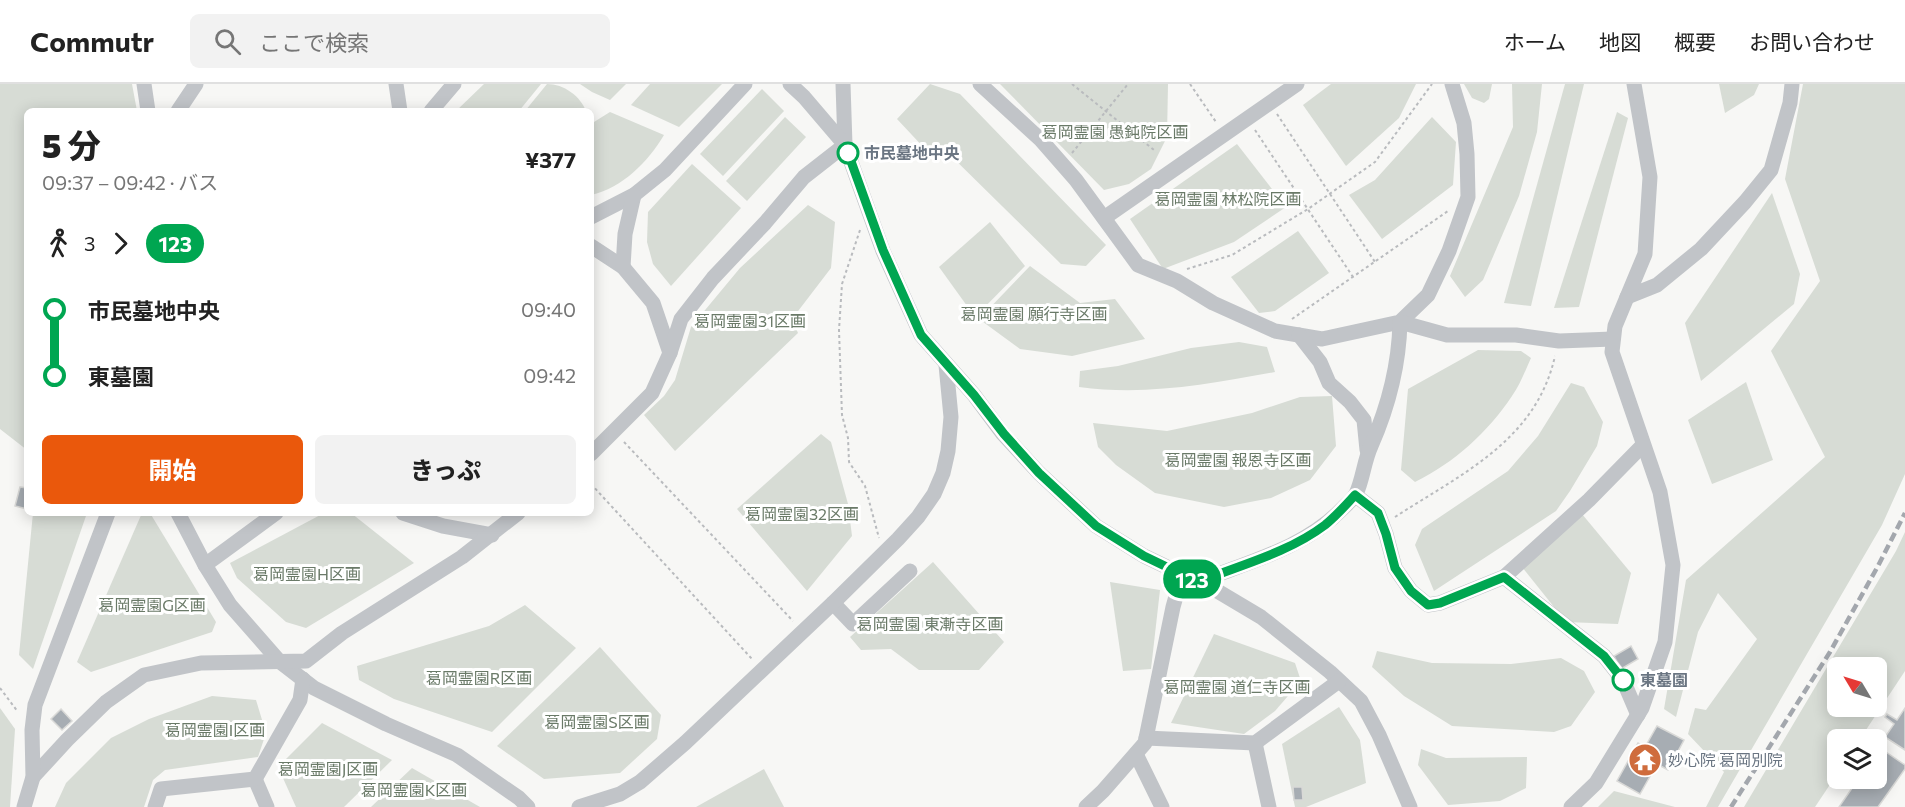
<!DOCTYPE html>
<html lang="ja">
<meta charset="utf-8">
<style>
body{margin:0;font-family:Commissioner,"Noto Sans JP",sans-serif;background:#f2f2f2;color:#222;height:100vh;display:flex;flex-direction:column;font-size:22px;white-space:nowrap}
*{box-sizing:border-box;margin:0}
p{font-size:20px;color:#767676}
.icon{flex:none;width:33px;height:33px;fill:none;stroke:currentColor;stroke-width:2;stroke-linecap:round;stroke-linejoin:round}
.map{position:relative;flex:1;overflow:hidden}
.sheet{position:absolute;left:24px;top:24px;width:570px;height:408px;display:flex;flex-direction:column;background:#fff;border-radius:9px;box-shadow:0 3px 15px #0003}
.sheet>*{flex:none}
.badge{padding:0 12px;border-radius:20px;font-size:21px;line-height:39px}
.needle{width:39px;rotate:308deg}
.buttons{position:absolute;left:1827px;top:573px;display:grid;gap:12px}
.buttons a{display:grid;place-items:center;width:60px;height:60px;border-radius:9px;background:#fff;box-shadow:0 3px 15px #0003;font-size:30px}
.map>.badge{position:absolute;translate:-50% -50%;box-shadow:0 0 0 3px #fff}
.legs{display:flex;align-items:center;gap:9px;height:66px;padding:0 18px;font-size:20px}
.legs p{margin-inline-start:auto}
.head{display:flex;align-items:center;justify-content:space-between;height:102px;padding:0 18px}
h1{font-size:33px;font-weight:800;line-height:45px}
.action{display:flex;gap:12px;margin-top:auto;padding:12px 18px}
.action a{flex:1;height:69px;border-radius:9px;background:#ea580c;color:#fff;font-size:24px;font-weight:800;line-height:69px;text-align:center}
.action a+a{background:#f2f2f2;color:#222}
ul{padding:0 18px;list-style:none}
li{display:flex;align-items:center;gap:21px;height:66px;font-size:22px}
li i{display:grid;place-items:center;width:9px;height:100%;margin:0 8px;background:currentColor}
li i::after{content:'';width:15px;height:15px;margin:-8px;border:4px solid;border-radius:50%;background:#fff}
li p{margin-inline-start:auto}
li:first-child i{background:linear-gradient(#0000 50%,currentColor 0)}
li:last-child i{background:linear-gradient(currentColor 50%,#0000 0)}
header{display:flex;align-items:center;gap:36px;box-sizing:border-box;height:84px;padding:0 30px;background:#fff;border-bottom:2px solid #e0e0e0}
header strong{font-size:28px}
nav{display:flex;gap:33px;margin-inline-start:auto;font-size:21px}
.search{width:420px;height:54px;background:#f2f2f2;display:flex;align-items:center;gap:15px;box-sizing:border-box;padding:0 21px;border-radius:9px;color:#767676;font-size:22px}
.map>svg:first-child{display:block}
.green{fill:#d7dcd5;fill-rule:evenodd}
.building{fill:#a7adb3;stroke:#d9d9d7;stroke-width:1.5}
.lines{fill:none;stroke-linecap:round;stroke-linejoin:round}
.path{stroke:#b9bbbe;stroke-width:2;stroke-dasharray:3 3;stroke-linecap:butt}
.minor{stroke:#c1c4c8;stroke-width:15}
.rail{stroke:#a3a7ad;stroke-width:4.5;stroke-dasharray:9 4.5;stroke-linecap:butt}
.line-1-casing{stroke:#fff;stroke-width:14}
.line-1{stroke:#00a651;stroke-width:9}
.stop-1-dot{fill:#fff;stroke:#00a651;stroke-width:3}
.labels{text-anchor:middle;stroke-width:6;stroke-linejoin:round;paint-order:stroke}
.park-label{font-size:16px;fill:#6a7a68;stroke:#fff}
.stop-label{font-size:16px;font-weight:bold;fill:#6a7582;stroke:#fff;text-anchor:start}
.poi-label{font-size:16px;fill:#6a7582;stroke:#fff;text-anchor:start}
</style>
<header>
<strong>Commutr</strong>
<div class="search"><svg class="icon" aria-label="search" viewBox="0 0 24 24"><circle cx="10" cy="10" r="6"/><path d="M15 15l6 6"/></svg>ここで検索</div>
<nav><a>ホーム</a><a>地図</a><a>概要</a><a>お問い合わせ</a></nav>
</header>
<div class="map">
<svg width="1905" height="723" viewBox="0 0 1905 723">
<rect width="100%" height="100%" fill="#f7f7f5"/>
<g class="green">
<polygon points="0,0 132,0 137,27 27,27 27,366 0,345"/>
<polygon points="484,0 541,0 519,27 456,27"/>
<path d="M547,0c17,0 33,12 39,27h-61z"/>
<polygon points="580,0 626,0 610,16 592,8"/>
<polygon points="650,0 722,0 679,43 631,21"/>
<polygon points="930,0 960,10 1106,161 1086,182 1061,180 942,63 926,66 897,35"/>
<polygon points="1000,0 1168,0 1167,53 1151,85 1129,100 1104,106"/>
<polygon points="1331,0 1416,0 1399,34 1346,82 1303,21"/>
<polygon points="1464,0 1492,0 1489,15 1484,19 1472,14"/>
<polygon points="1512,0 1542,0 1537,48 1519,112 1483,196 1465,213 1450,192 1513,43"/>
<polygon points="1565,0 1584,0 1531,222 1504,219"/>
<polygon points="1719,0 1759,0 1754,11 1725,29"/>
<polygon points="1803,0 1905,0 1905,390 1882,441 1718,723 1706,723 1724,688 1688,650 1695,624 1706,626 1757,555 1718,509 1698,548 1676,633 1664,625 1686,496 1825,373 1771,267 1820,197 1785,95"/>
<polygon points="762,5 784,27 723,92 700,70"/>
<path d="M610,28l54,23c-16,27 -42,53 -73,60v-68l3,-5z"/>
<polygon points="1617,28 1628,34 1579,223 1554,224"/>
<polygon points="785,33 806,53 747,117 726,97"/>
<polygon points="1432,33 1456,58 1453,101 1382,155 1349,111 1375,96"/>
<polygon points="1237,60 1286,123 1234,158 1163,185 1130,135"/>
<polygon points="692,80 741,124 671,202 653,180 647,158 648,128"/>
<polygon points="1772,109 1800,190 1794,220 1701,297 1685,239"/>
<polygon points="808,121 835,138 831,184 792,235 798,249 675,367 644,331 664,312 675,296 691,243 740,184"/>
<polygon points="990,138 1025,182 975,233 939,183"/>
<polygon points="1298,147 1329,189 1275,227 1259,229 1231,193"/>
<polygon points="1030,182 1080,219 1115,215 1145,255 1072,272 1020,265 979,235"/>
<path d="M1239,258l28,5 8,25c-67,12 -128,24 -196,15l1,-16 38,-5 73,-18z"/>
<path d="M1478,266l43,1 10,7c-6,13 -11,27 -19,38 -24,36 -58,67 -97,86l-14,-12 7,-81z"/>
<polygon points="1746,298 1773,376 1712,400 1688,336"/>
<polygon points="1571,299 1584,303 1603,338 1597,362 1570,407 1556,427 1434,507 1415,461 1422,445 1508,387 1538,352"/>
<polygon points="1332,312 1336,362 1310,396 1271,414 1224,423 1155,409 1116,381 1098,363 1093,339 1167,347 1252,329 1300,313"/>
<polygon points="821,350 831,358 848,420 852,452 807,507 737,425"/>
<polygon points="33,429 87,429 33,585 19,571"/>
<polygon points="142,429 150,429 216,538 212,548 91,588 77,578"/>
<polygon points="324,429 351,429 414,479 306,544 286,538 237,494 230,479"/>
<polygon points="1582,430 1631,489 1618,540 1566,538 1522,483"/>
<path d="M1905,448v139l-45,68 -22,1 -1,34 -22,33h-71l152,-256zM1838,584h38v38h-38z"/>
<polygon points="933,478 1004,558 979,586 919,586 891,565 861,566 850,553"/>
<polygon points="1110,498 1160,506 1151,585 1123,587"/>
<polygon points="525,521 576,564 492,648 394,615 359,596 357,582 489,542"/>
<polygon points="1214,550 1295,579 1301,597 1275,627 1244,650 1171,639"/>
<polygon points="600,563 661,631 657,655 620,689 544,695 497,662"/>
<polygon points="1377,567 1432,579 1511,580 1561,574 1584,587 1595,608 1571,642 1554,648 1452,642 1404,612 1372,583"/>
<polygon points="212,612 256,616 266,649 258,673 165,686 153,696 144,723 55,723 66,699 111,654 149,635"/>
<polygon points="1339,623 1360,656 1366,699 1306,723 1295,723 1282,660"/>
<polygon points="0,624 15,645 10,723 0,723"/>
<polygon points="322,639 392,676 344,723 296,723 278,683"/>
<polygon points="1421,665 1446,674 1527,673 1526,704 1500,717 1448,721 1418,681"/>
<polygon points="412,684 480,723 371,723"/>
<polygon points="764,685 784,723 696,723"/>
<polygon points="1614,707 1675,723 1598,723"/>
</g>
<g class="building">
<polygon points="20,403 27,404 27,425 15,422"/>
<polygon points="1631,562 1638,575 1621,585 1614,572"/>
<polygon points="1905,624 1905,666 1885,653 1894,640 1885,633 1887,630 1897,636"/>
<polygon points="61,625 72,637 62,646 51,635"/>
<polygon points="1657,642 1684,656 1668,686 1657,680 1640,710 1617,697 1638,659 1645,663"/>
<polygon points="1880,664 1905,681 1905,685 1878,723 1839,723 1859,694 1876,694 1876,669"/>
<polygon points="1293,703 1302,703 1303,716 1294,716"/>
</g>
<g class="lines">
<g class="path">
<polyline points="1072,0 1154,66"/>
<polyline points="1190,0 1216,38"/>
<polyline points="1277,30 1375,178"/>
<polyline points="1255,46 1353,193"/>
<polyline points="1072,69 1128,0"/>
<polyline points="860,146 842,200 839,246 842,331 848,354 849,378 865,402 879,454"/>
<polyline points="1187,185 1232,171 1308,125 1375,78 1432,0"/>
<polyline points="1292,235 1448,127"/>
<polyline points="624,358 793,537"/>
<polyline points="591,400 752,575"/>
<path d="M1395,433c66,-43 141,-76 160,-161"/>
<polyline points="0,604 18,628"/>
</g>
<g class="minor">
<polyline points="144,0 148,27"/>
<polyline points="396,0 400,27"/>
<polyline points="843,0 845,61 883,167 921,251 974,311 1003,350 1039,389 1096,442 1144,472 1219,508 1261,533 1330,588 1361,617 1379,651 1410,723"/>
<polyline points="980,0 1041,56 1076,96 1138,181 1177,197 1213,219 1275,247 1322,255 1400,238 1428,211 1449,167 1468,113 1467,70 1464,39 1452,0"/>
<polyline points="178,27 196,0"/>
<polyline points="431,27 454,0"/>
<polyline points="591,133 634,111 665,86 745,0"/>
<polyline points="1104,134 1297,0"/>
<polyline points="591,162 623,183 653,219 670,269"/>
<polyline points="623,183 625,150 634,111"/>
<polyline points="1627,213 1657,201 1701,165 1745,118 1771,86 1790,19 1792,0"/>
<polyline points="1299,251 1320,278 1329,299 1350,318 1364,336 1367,366"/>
<polyline points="591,370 652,309 670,269 681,235 713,194 765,139 804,93 845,61 804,13 790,0"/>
<polyline points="1355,411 1378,429 1386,450 1395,484 1411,507 1428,521 1440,519 1504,493 1589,416 1643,361"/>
<polyline points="178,429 205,481 230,521 279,577 314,604 386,640 457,671 519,714 528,723"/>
<polyline points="403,429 443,442 492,451"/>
<polyline points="205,481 276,429"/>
<polyline points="1504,493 1604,572 1623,596 1638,631"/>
<path d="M1198,498c50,-20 107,-34 145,-74 4,-4 10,-9 13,-14 7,-15 8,-33 15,-48 18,-41 28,-80 29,-124l47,13h69l43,6 54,-2"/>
<polyline points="833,519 853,540 910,487"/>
<polyline points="1146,654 1255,659 1339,597"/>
<polyline points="1255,659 1269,723"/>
<polyline points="1136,670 1162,723"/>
<polyline points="33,693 67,656 106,618 144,591 201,579 306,577 342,549 462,473 518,429"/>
<polyline points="255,695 267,723"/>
<polyline points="24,723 33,693 32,646 35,621 108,429"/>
<polyline points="155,723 161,705 255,695 300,616 303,595"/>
<polyline points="579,723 620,710 640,698 685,659 833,519 898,455 918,433 934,410 943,389 948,367 951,333 946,281"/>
<polyline points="1086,723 1103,707 1145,659 1173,523 1182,491"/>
<polyline points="1571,723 1596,699 1642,624 1665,558 1673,481 1660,408 1612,268 1615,242 1645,170 1650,93 1634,0"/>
</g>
<polyline class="rail" points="1731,723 1830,568 1878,482 1905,429"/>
</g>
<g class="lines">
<g class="line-1-casing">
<path id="line-1" d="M848,69l35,97 38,85 53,60 30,39 35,39 57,53 48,30 54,26c42,-17 90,-29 127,-57 11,-9 21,-20 30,-30l23,18 8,21 9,34 16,23 17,14 12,-2 64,-26 100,79 19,24"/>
</g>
<use href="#line-1" class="line-1"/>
</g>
<defs>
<g id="temple-disc" transform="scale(1.725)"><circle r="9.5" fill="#cf6c3d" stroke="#fff"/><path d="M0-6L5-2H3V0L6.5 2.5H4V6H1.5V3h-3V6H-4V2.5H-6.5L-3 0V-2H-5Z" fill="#fff"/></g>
</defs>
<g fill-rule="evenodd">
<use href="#temple-disc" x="1645" y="676"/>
</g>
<g class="stop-1-dot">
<circle cx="848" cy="69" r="10"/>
<circle cx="1623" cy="596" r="10"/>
</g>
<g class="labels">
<g class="park-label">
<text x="1115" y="54">葛岡霊園 愚鈍院区画</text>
<text x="1228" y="121">葛岡霊園 林松院区画</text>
<text x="1034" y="236">葛岡霊園 願行寺区画</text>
<text x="750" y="243">葛岡霊園31区画</text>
<text x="1238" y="382">葛岡霊園 報恩寺区画</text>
<text x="802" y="436">葛岡霊園32区画</text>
<text x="307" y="496">葛岡霊園H区画</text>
<text x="152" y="527">葛岡霊園G区画</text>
<text x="930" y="546">葛岡霊園 東漸寺区画</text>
<text x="479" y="600">葛岡霊園R区画</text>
<text x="1237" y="609">葛岡霊園 道仁寺区画</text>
<text x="597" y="644">葛岡霊園S区画</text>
<text x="215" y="652">葛岡霊園I区画</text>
<text x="328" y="691">葛岡霊園J区画</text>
<text x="414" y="712">葛岡霊園K区画</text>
</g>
<g class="stop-label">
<text x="864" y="75">市民墓地中央</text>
<text x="1640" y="602">東墓園</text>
</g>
<g class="poi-label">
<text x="1668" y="682">妙心院 葛岡別院</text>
</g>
</g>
</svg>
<div class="buttons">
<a><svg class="needle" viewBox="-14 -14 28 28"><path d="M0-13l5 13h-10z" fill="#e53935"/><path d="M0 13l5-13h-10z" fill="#767676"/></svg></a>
<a><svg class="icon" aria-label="layers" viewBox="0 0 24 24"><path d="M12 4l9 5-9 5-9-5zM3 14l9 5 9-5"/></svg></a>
</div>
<b class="badge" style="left:1192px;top:495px;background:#00a651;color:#fff">123</b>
<section class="sheet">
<div class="head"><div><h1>5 分</h1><p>09:37 – 09:42 · バス</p></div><b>¥377</b></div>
<div class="legs"><svg class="icon" aria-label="walk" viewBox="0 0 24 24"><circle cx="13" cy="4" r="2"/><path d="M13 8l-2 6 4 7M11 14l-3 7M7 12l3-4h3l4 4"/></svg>3<svg class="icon" aria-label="forward" viewBox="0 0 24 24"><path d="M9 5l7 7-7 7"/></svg><b class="badge" style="background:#00a651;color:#fff">123</b></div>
<ul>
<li><i style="color:#00a651"></i><b>市民墓地中央</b><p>09:40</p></li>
<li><i style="color:#00a651"></i><b>東墓園</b><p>09:42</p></li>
</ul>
<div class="action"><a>開始</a><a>きっぷ</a></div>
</section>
</div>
